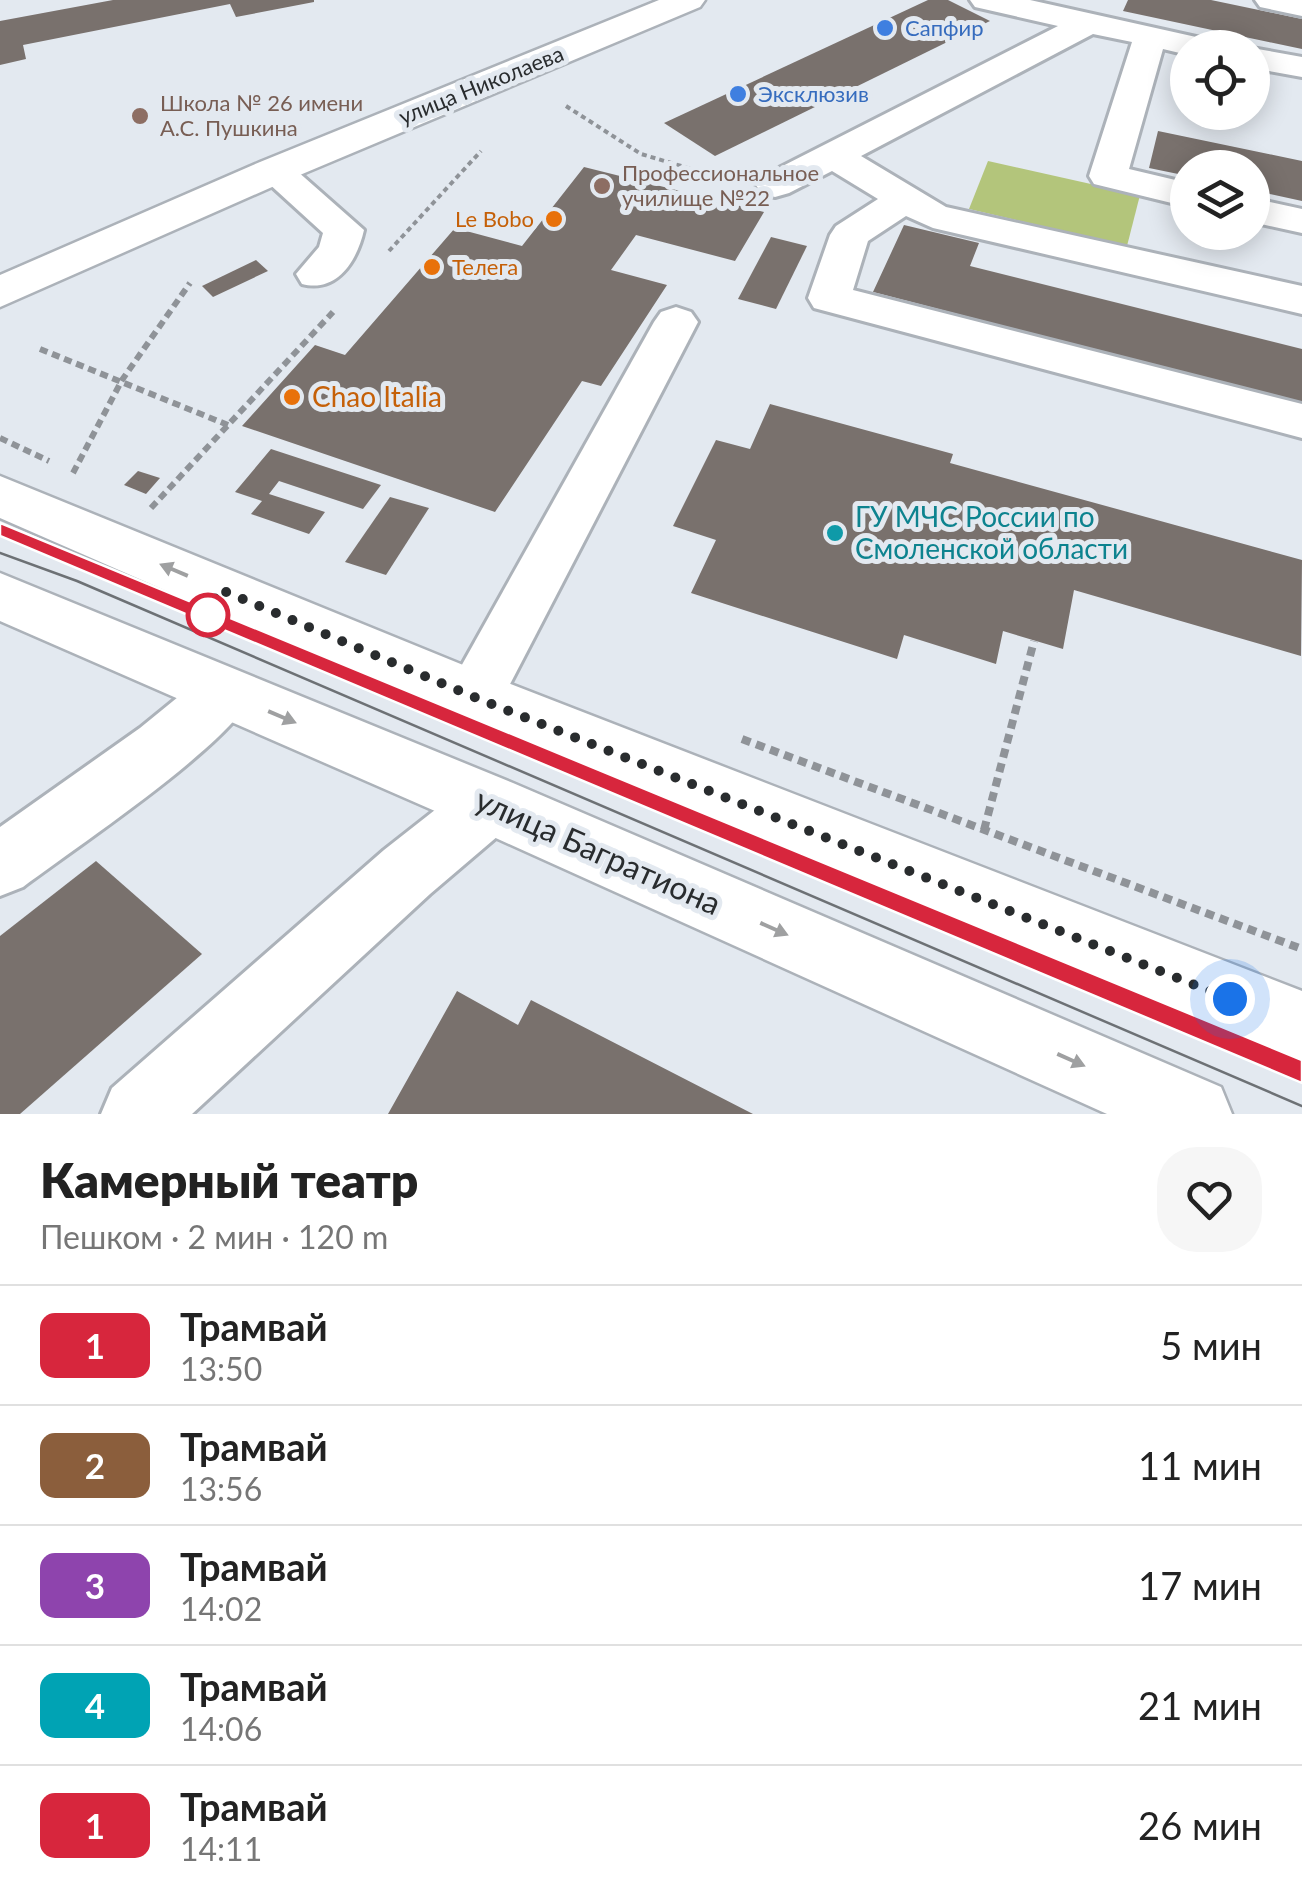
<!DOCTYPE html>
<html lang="ru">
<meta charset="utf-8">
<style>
body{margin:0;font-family:Lato,sans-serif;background:#f6f6f6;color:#222;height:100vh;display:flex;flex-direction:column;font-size:38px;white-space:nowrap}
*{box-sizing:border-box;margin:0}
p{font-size:32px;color:#767676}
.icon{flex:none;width:55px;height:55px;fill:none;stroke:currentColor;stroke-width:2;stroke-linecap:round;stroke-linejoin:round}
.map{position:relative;height:1114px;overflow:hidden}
.details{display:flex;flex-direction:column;background:#fff;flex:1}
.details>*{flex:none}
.badge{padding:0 20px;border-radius:15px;font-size:35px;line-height:65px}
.fabs{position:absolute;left:1170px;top:30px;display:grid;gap:20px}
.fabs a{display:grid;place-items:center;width:100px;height:100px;border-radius:50%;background:#fff;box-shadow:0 5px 25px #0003;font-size:50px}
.you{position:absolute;width:50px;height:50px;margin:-25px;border:8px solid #fff;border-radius:50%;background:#1a73e8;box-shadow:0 0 0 15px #1a73e833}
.map>.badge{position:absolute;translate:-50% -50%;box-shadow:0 0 0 5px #fff}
.round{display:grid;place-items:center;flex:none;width:105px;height:105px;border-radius:40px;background:#f6f6f6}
.headline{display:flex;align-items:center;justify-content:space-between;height:170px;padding:0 40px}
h1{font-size:48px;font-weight:800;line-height:75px}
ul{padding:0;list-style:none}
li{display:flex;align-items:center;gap:30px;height:120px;padding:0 40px;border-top:2px solid #e0e0e0}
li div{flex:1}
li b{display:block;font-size:38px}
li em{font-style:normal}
li .badge{min-width:110px;font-weight:700;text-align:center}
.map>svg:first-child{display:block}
.green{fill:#b3c57b}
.building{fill:#79716d}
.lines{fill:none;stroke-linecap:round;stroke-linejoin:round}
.minor-casing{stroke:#acb2b9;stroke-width:6}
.major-casing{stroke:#acb2b9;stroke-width:5}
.path-far2{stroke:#8f9398;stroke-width:4;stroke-dasharray:5 4;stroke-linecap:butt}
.path-far1{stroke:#8f9398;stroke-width:6;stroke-dasharray:8 5;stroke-linecap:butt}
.path{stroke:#8f9398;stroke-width:8;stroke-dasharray:9 6;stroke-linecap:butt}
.minor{fill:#fff;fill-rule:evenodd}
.major{fill:#fff;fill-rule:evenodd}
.tram{stroke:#6d7175;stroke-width:2.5}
.oneway{fill:#9fa0a1}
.line{fill:#d7263d;stroke:#fff;stroke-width:2.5}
.walk{stroke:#292c2e;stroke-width:10;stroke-dasharray:0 18}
.shop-dot{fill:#3f7fe0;stroke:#e3e9f0;stroke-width:4}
.education-dot{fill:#8d6e63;stroke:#e3e9f0;stroke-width:4}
.food-dot{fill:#e8710a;stroke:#e3e9f0;stroke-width:4}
.culture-dot{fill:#0f9aa8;stroke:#e3e9f0;stroke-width:4}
.stop-dot{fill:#fff;stroke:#d7263d;stroke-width:5}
.labels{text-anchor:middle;stroke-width:10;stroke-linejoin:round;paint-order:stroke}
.far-shop-label{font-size:22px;fill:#366cbe;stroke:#e3e9f0;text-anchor:start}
.far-street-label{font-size:22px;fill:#292c2e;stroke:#e3e9f0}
.far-education-label{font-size:22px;fill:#785e54;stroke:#e3e9f0;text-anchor:start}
.far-food-label{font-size:22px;fill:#c56008;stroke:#e3e9f0;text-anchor:end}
.food-label{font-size:28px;fill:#c56008;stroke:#e3e9f0;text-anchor:start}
.culture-label{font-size:28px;fill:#0d838f;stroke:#e3e9f0;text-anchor:start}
.near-street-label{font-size:32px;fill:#292c2e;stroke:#e3e9f0}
</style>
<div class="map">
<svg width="1302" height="1114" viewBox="0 0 1302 1114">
<rect width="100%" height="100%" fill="#e3e9f0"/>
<polygon class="green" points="988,161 1140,195 1127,246 969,209"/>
<g class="building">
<polygon points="113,0 314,0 314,2 236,17 230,4 23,45 26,59 0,65 0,21"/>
<polygon points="928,0 948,0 990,21 715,156 664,123"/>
<polygon points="1128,0 1211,0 1302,19 1302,49 1123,11"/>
<polygon points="1158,131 1302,161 1302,201 1252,190 1252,168 1188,168 1188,176 1149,168"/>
<polygon points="584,167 764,212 735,261 636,235 611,270 667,285 601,386 582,381 495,512 242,426 315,345 345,355 455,228 522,246"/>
<polygon points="904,225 979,243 970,266 1302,349 1302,404 873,292"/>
<polygon points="771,237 807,246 776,309 738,299"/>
<polygon points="256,260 268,271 213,297 202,286"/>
<polygon points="770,404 953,454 950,463 1302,560 1301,656 1074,590 1063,649 1003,631 996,664 904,635 897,659 691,593 716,540 673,526 716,440 750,449"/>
<polygon points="271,449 381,485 363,509 279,481 269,494 325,512 309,534 251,514 262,501 235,492"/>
<polygon points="138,471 160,478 146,494 124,485"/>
<polygon points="390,497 429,508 386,575 345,562"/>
<polygon points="96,861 202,954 20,1114 0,1114 0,936"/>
<polygon points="457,991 518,1025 531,1000 753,1114 388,1114"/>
</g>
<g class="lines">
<g class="minor-casing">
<g id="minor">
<polygon points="970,0 1030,0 1214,41 1219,48 1188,48 1188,55 1163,49 1129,169 1188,183 1188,207 1094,184 1089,176 1132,42 1093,34 861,156 946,207 1302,286 1302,314 933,228 906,216 868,241 853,290 1302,404 1302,438 814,308 808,298 830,235 836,226 878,199 832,171 789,193 775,197 761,193 756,185 761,177 1058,26 975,7"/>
<polygon points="1255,0 1302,0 1302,16 1260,7"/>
<polygon points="1252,48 1302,57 1302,77 1252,68"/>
<path d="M274,160l14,3 76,67c-7,31 -27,63 -62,54l-6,-10 23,-27 4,-14 -68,-62 5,-8z"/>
<polygon points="1252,198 1302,209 1302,233 1252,222"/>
<polygon points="676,307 691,312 698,322 494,715 474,722 454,715 445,697 454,679 654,322 661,312"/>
<path d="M225,668l20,7 9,18c-25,53 -178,154 -231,194l-23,9v-69l140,-99 65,-53z"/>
<polygon points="490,775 512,784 521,804 512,824 430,894 192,1114 101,1114 112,1088 384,850 468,784"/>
</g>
</g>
<g class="major-casing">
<g id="major">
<polygon points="659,0 705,0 700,7 288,180 0,307 0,275 260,162"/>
<polygon points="0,476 495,678 1302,991 1302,1065 453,716 0,518"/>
<polygon points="0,573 513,783 1221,1087 1232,1114 1107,1114 467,825 0,621"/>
</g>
</g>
<g class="path-far2">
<polyline points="566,106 641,154 718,177 735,169"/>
<polyline points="389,251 481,151"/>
</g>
<g class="path-far1">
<polyline points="40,349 228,425"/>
<polyline points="0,438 49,461"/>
<polyline points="73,473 122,380 190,283"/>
<polyline points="151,508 333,312"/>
</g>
<g class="path">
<polyline points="742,739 1302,949"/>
<polyline points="984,830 1034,641"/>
</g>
<use href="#minor" class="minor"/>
<use href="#major" class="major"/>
<g class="tram">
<polyline points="0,531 1302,1069"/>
<polyline points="0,553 77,581 1302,1106"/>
</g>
</g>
<defs><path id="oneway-solid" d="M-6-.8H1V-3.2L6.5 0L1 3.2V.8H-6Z" transform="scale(2.5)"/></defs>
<g class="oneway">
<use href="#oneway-solid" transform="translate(174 570) rotate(-157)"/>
<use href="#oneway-solid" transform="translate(282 717) rotate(23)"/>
<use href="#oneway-solid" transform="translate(774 929) rotate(24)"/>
<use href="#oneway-solid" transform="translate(1071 1060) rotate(24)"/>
</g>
<polygon class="line" points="0,523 1302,1060 1302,1083 0,536"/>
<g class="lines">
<polyline class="walk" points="208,615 219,589 474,697 1230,999"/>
</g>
<g class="shop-dot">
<circle cx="885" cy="28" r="10"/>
<circle cx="738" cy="94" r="10"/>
</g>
<g class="education-dot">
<circle cx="140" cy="116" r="10"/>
<circle cx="602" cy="186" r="10"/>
</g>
<g class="food-dot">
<circle cx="554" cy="219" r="10"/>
<circle cx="432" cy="267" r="10"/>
<circle cx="292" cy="397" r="10"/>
</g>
<circle class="culture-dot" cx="835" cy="533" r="10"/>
<circle class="stop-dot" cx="208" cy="615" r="20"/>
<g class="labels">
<g class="far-shop-label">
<text x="905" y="36">Сапфир</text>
<text x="758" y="102">Эксклюзив</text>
</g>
<g class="far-street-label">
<text transform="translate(481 85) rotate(-22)" y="8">улица Николаева</text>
</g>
<g class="far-education-label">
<text x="160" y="111">Школа № 26 имени<tspan x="160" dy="25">А.С. Пушкина</tspan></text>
<text x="622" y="181">Профессиональное<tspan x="622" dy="25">училище №22</tspan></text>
</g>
<g class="far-food-label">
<text x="534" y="227">Le Bobo</text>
<text x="452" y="275" text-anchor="start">Телега</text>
</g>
<g class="food-label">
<text x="312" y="407">Chao Italia</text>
</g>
<g class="culture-label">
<text x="855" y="527">ГУ МЧС России по<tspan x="855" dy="32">Смоленской области</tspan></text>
</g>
<g class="near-street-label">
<text transform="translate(598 852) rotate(24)" y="11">улица Багратиона</text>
</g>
</g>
</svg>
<div class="fabs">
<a><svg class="icon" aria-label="locate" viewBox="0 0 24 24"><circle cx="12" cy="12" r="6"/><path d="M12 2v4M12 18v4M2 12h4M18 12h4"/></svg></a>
<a><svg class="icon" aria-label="layers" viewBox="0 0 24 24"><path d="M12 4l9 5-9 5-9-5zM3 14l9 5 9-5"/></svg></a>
</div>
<div class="you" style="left:1230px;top:999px"></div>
</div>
<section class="details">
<div class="headline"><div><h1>Камерный театр</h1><p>Пешком · 2 мин · 120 m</p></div><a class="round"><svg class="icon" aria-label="heart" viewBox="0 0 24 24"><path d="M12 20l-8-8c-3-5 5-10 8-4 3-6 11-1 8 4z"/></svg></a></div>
<ul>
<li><span class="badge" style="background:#d7263d;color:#fff">1</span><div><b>Трамвай</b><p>13:50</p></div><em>5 мин</em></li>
<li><span class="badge" style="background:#8b5e3c;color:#fff">2</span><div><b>Трамвай</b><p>13:56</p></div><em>11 мин</em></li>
<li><span class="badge" style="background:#8e44ad;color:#fff">3</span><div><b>Трамвай</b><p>14:02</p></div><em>17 мин</em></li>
<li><span class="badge" style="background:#00a3b4;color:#fff">4</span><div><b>Трамвай</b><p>14:06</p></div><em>21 мин</em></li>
<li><span class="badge" style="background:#d7263d;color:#fff">1</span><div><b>Трамвай</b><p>14:11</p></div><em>26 мин</em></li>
</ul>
</section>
